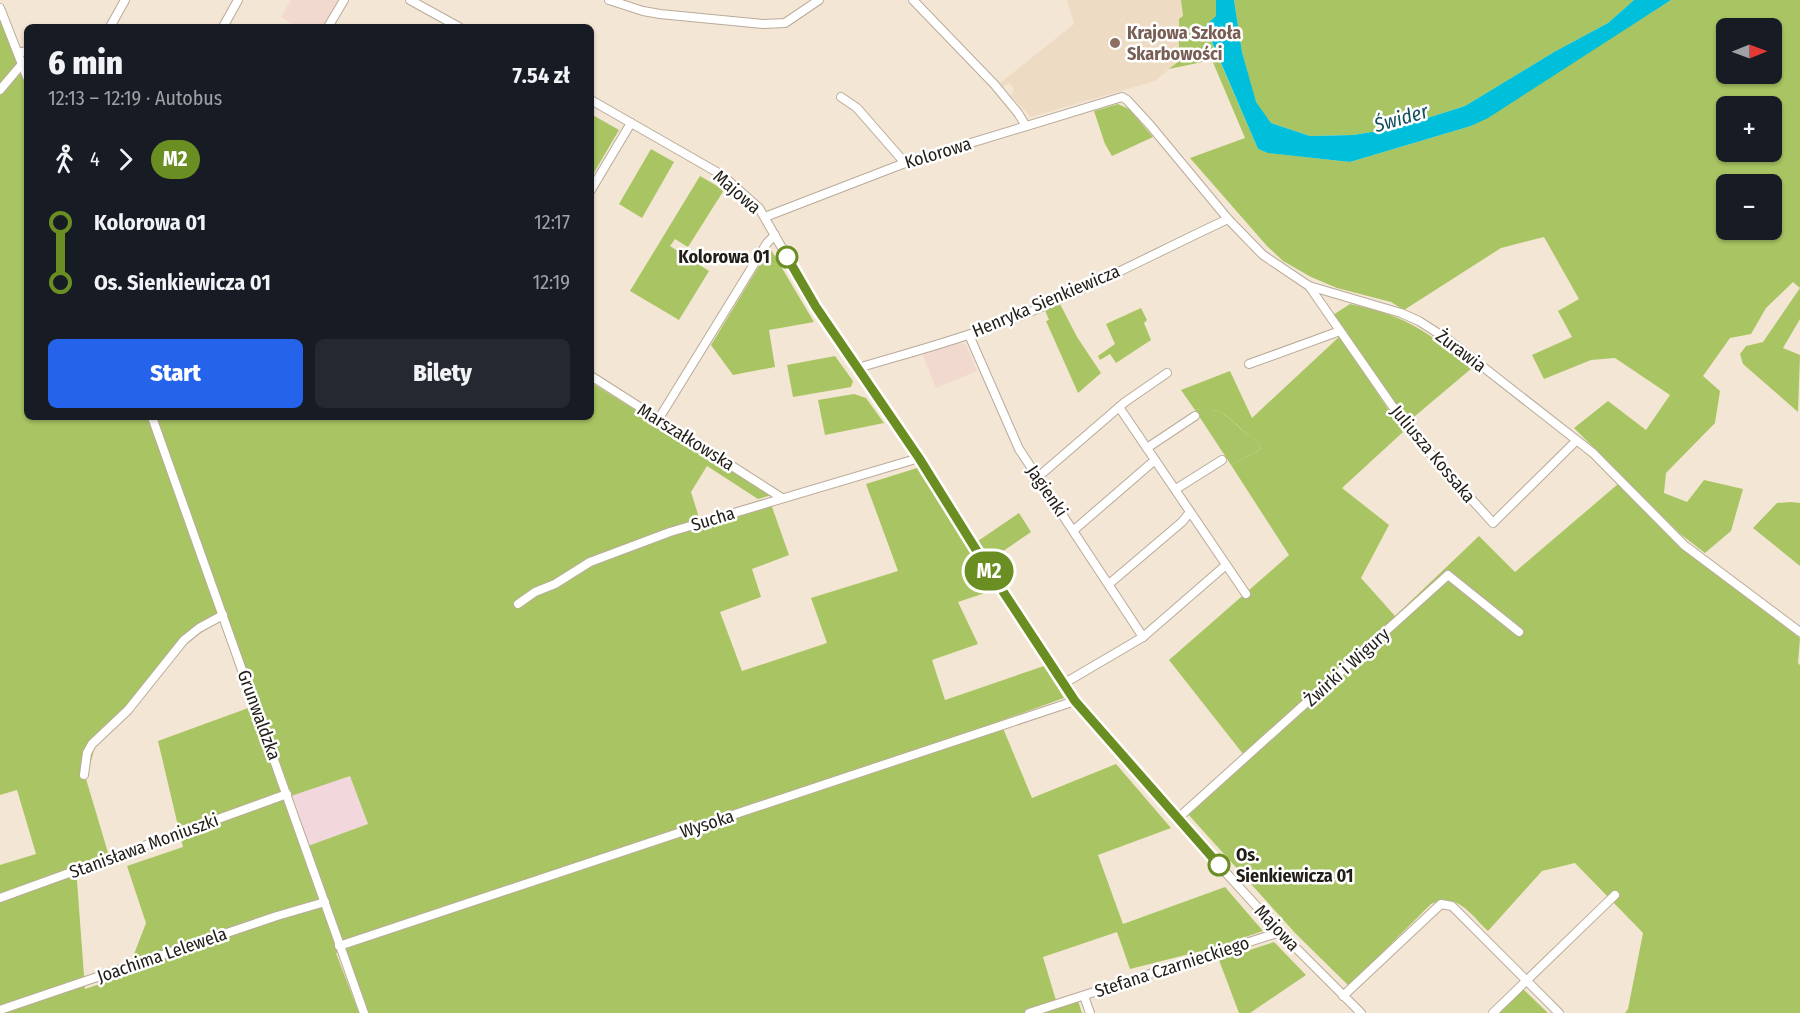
<!DOCTYPE html>
<html lang="pl">
<meta charset="utf-8">
<style>
body{margin:0;font-family:"Fira Sans Condensed",sans-serif;background:#242831;color:#f1f3f6;height:100vh;display:flex;flex-direction:column;font-size:22px;white-space:nowrap}
*{box-sizing:border-box;margin:0}
p{font-size:20px;color:#9ea1a6}
.icon{flex:none;width:33px;height:33px;fill:none;stroke:currentColor;stroke-width:2;stroke-linecap:round;stroke-linejoin:round}
.map{position:relative;flex:1;overflow:hidden}
.drawer{position:absolute;left:24px;top:24px;width:570px;height:396px;display:flex;flex-direction:column;background:#171b24;border-radius:9px;box-shadow:0 2px 4px #0004}
.drawer>*{flex:none}
.badge{padding:0 12px;border-radius:20px;font-size:21px;line-height:39px}
.needle{width:39px;rotate:89deg}
.controls{position:absolute;left:1716px;top:18px;display:grid;gap:12px}
.controls a{display:grid;place-items:center;width:66px;height:66px;border-radius:9px;background:#171b24;box-shadow:0 2px 4px #0004;font-size:30px}
.map>.badge{position:absolute;translate:-50% -50%;box-shadow:0 0 0 3px #fff}
.legs{display:flex;align-items:center;gap:9px;height:66px;padding:0 24px;font-size:20px}
.legs p{margin-inline-start:auto}
.summary{display:flex;align-items:center;justify-content:space-between;height:102px;padding:0 24px}
h1{font-size:33px;font-weight:800;line-height:45px}
.button{display:flex;gap:12px;margin-top:auto;padding:12px 24px}
.button a{flex:1;height:69px;border-radius:9px;background:#2563eb;color:#fff;font-size:24px;font-weight:800;line-height:69px;text-align:center}
.button a+a{background:#242831;color:#f1f3f6}
ul{padding:0 24px;list-style:none}
li{display:flex;align-items:center;gap:21px;height:60px;font-size:22px}
li i{display:grid;place-items:center;width:9px;height:100%;margin:0 8px;background:currentColor}
li i::after{content:'';width:15px;height:15px;margin:-8px;border:4px solid;border-radius:50%;background:#171b24}
li p{margin-inline-start:auto}
li:first-child i{background:linear-gradient(#0000 50%,currentColor 0)}
li:last-child i{background:linear-gradient(currentColor 50%,#0000 0)}
.map>svg:first-child{display:block}
.commercial{fill:#f1d9cf}
.industrial{fill:#f2d7dc}
.built{fill:#eedbc3}
.green{fill:#a8c465}
.forest{fill:#a9c563;fill-rule:evenodd}
.water{fill:#00bfda}
.lines{fill:none;stroke-linecap:round;stroke-linejoin:round}
.minor-casing{stroke:#b9ab9a;stroke-width:10}
.minor{stroke:#fff;stroke-width:8}
.line-1-casing{stroke:#fff;stroke-width:14}
.line-1{stroke:#6b8e23;stroke-width:9}
.education-dot{fill:#8d6e63;stroke:#fff;stroke-width:2}
.stop-1-dot{fill:#fff;stroke:#6b8e23;stroke-width:3}
.labels{text-anchor:middle;stroke-width:5;stroke-linejoin:round;paint-order:stroke}
.education-label{font-size:18px;font-weight:bold;fill:#785e54;stroke:#fff;text-anchor:start}
.street-label{font-size:18px;fill:#221d16;stroke:#fff}
.stop-label{font-size:18px;font-weight:bold;fill:#221d16;stroke:#fff;text-anchor:end}
.water-label{font-size:20px;font-style:italic;fill:#10505c;stroke:#fff}
</style>
<div class="map">
<svg width="1800" height="1013" viewBox="0 0 1800 1013">
<rect width="100%" height="100%" fill="#f4e6d4"/>
<g class="commercial">
<polygon points="291,0 340,0 325,27 298,27 281,17"/>
<polygon points="959,342 966,345 977,371 936,388 922,353"/>
</g>
<polygon class="industrial" points="350,775 368,825 308,846 290,796"/>
<polygon class="built" points="1067,0 1181,0 1183,16 1179,19 1179,61 1155,81 1031,117 1011,96 1014,88 1009,83 1003,87 1000,83 1074,24"/>
<path class="green" d="M1206,408c19,4 22,9 36,22 10,9 12,4 19,19l-30,16 -36,-55z"/>
<g class="forest">
<path d="M1181,0h35v16l-11,11 53,122 11,4 81,9 121,-36 200,-126h129v319l-17,29 17,7 -2,57 -55,-48 -3,-10 6,-8 17,-4 37,-54 -7,-6 -27,26 -15,26 -21,4 -27,38 17,15 -5,32 -49,50 -2,20 23,9 17,-22 39,9 -12,42 -26,22 -26,-20 -105,-105 34,-27 38,29 24,-35 -55,-37 -24,2 -47,19 -12,-24 40,-18 -14,-26 21,-12 -35,-62 -43,11 -97,62 -13,-8 -54,-14 -26,-11 -28,-16 -16,-15 -77,-88 55,-20 -33,-78 -43,9 10,-8v-42l4,-3zM1726,28h46v46h-46zM1726,106h46v46h-46zM1726,184h46v46h-46z"/>
<polygon points="1234,0 1634,0 1608,23 1554,52 1465,106 1396,128 1353,135 1310,136 1271,123 1255,102 1242,52"/>
<path d="M0,15l27,70v332h564l1,-34 180,112 -14,4 -51,-33 -16,26 11,35 69,-23 18,51 -37,14 9,28 -41,15 22,59 85,-28 -16,-45 87,-27 -32,-87 51,-16 77,122 -36,12 20,42 -46,16 13,40 99,-34 20,32 -64,23 32,77 84,-34 55,64 -73,27 25,69 102,-37 38,44 -50,17 -83,21 -13,-37 -74,25 15,50 20,-6 4,12h-715l-24,-62 -7,2 23,60h-359v-148l36,-11 -19,-64 -17,5zM221,620l30,87 -93,34 25,106 -56,19 19,57 -20,52 -41,14 -9,-122 33,-11 -23,-77 9,-32 36,-35 55,-70zM350,776l18,48 -60,22 -17,-50z"/>
<polygon points="1118,104 1129,109 1153,137 1112,156 1105,144 1094,111"/>
<polygon points="591,114 619,130 592,176 591,175"/>
<polygon points="651,149 674,162 642,218 619,204"/>
<polygon points="700,176 724,190 688,247 675,239 670,246 709,271 679,320 630,291"/>
<polygon points="770,248 814,322 769,330 775,367 733,375 711,345"/>
<polygon points="1060,304 1077,337 1101,373 1078,393 1046,321 1049,320 1045,310"/>
<path d="M1350,304c56,11 79,29 122,64l-64,54 -75,-107z"/>
<polygon points="1141,308 1147,320 1144,323 1151,340 1116,363 1110,354 1100,360 1098,356 1115,344 1106,324"/>
<path d="M1340,336l63,96 -61,56 47,37 -28,53 34,38 84,-80 36,36 103,-88 62,63 120,91 -2,25 2,2v348h-175l3,-4 15,-76 -68,-70 -33,8 -54,60c-19,-18 -30,-39 -57,-27l-82,82 -53,-52 -109,-121 60,-54 -78,-99 120,-105 -58,-90 30,-16c-6,-14 -11,-11 -20,-20 -14,-14 -24,-23 -46,-19l-14,-20 49,-19 22,47z"/>
<polygon points="835,356 853,381 851,387 793,397 787,365"/>
<polygon points="854,394 866,398 884,423 825,435 818,400"/>
<polygon points="1791,502 1800,503 1800,566 1753,528 1777,503"/>
<polygon points="1019,513 1031,532 990,560 978,541"/>
<polygon points="1274,942 1306,975 1250,1013 1239,1013 1219,960"/>
<polygon points="1523,989 1548,1013 1499,1013"/>
</g>
<polygon class="water" points="1216,0 1234,0 1242,52 1256,102 1271,123 1310,136 1353,135 1396,128 1465,106 1554,52 1608,23 1634,0 1671,0 1488,118 1471,126 1350,162 1268,153 1258,149 1205,26 1216,16"/>
<g class="lines">
<g class="minor-casing">
<g id="minor">
<polyline points="410,0 459,27"/>
<polyline points="609,0 643,11 660,14 763,24 785,23 819,0"/>
<polyline points="913,0 994,84 1018,113 1026,126"/>
<polyline points="0,8 27,77"/>
<polyline points="110,27 125,0"/>
<polyline points="223,27 238,0"/>
<polyline points="328,27 344,0"/>
<polyline points="18,53 27,51"/>
<polyline points="0,90 22,64"/>
<polyline points="841,97 857,108 905,163"/>
<polyline points="591,100 722,175 759,208 816,307 919,458 985,564 1075,701 1177,819 1280,932 1361,1013"/>
<polyline points="591,190 631,123"/>
<polyline points="765,217 905,163 1122,97 1127,100 1150,125 1228,219 1263,255 1309,286 1401,313 1419,321 1450,341 1593,453 1684,545 1800,632"/>
<polyline points="1309,286 1409,430 1493,523 1576,441"/>
<polyline points="969,335 1019,449 1143,637"/>
<polyline points="1249,364 1340,331"/>
<path d="M858,368c50,-15 101,-28 149,-47 76,-29 148,-68 221,-102"/>
<polyline points="591,376 782,498"/>
<polyline points="1119,407 1246,594"/>
<polyline points="152,417 364,1013"/>
<polyline points="658,420 767,243 775,235"/>
<polyline points="1147,448 1195,416"/>
<polyline points="1038,477 1125,402 1167,373"/>
<polyline points="1176,489 1222,460"/>
<polyline points="1074,530 1155,460"/>
<polyline points="1109,584 1182,522 1190,512"/>
<polyline points="518,604 535,592 555,584 590,562 670,532 919,458"/>
<polyline points="1063,684 1143,637 1226,565"/>
<polyline points="84,775 87,753 92,744 128,710 184,640 199,628 223,615"/>
<polyline points="1177,819 1448,575 1519,632"/>
<polyline points="0,898 287,794"/>
<polyline points="339,946 1075,701"/>
<polyline points="1084,996 1090,1013"/>
<polyline points="1343,996 1441,904 1452,906 1559,1013"/>
<polyline points="0,1010 277,916 325,902"/>
<polyline points="1029,1013 1280,932"/>
<polyline points="1493,1013 1615,895"/>
</g>
</g>
<use href="#minor" class="minor"/>
</g>
<g class="lines">
<g class="line-1-casing">
<polyline id="line-1" points="787,257 816,307 919,458 985,564 1075,701 1219,865"/>
</g>
<use href="#line-1" class="line-1"/>
</g>
<circle class="education-dot" cx="1115" cy="43" r="6"/>
<g class="stop-1-dot">
<circle cx="787" cy="257" r="10"/>
<circle cx="1219" cy="865" r="10"/>
</g>
<g class="labels">
<g class="education-label">
<text x="1127" y="39">Krajowa Szkoła<tspan x="1127" dy="21">Skarbowości</tspan></text>
</g>
<g class="street-label">
<text transform="translate(938 153) rotate(-17)" y="6">Kolorowa</text>
<text transform="translate(737 192) rotate(41)" y="6">Majowa</text>
<text transform="translate(1046 301) rotate(-23)" y="6">Henryka Sienkiewicza</text>
<text transform="translate(1461 351) rotate(37)" y="6">Żurawia</text>
<text transform="translate(686 437) rotate(32)" y="6">Marszałkowska</text>
<text transform="translate(1433 454) rotate(50)" y="6">Juliusza Kossaka</text>
<text transform="translate(1047 491) rotate(56)" y="6">Jagienki</text>
<text transform="translate(713 519) rotate(-17)" y="6">Sucha</text>
<text transform="translate(1347 667) rotate(-42)" y="6">Żwirki i Wigury</text>
<text transform="translate(259 715) rotate(70)" y="6">Grunwaldzka</text>
<text transform="translate(707 824) rotate(-18)" y="6">Wysoka</text>
<text transform="translate(144 846) rotate(-20)" y="6">Stanisława Moniuszki</text>
<text transform="translate(1277 928) rotate(47)" y="6">Majowa</text>
<text transform="translate(162 955) rotate(-19)" y="6">Joachima Lelewela</text>
<text transform="translate(1172 967) rotate(-18)" y="6">Stefana Czarnieckiego</text>
</g>
<g class="stop-label">
<text x="770" y="263">Kolorowa 01</text>
<text x="1236" y="861" text-anchor="start">Os.<tspan x="1236" dy="21">Sienkiewicza 01</tspan></text>
</g>
<g class="water-label">
<text transform="translate(1401 118) rotate(-16)" y="7">Świder</text>
</g>
</g>
</svg>
<div class="controls">
<a><svg class="needle" viewBox="-14 -14 28 28"><path d="M0-13l5 13h-10z" fill="#e53935"/><path d="M0 13l5-13h-10z" fill="#9ea1a6"/></svg></a>
<a>+</a>
<a>−</a>
</div>
<b class="badge" style="left:989px;top:571px;background:#6b8e23;color:#fff">M2</b>
<section class="drawer">
<div class="summary"><div><h1>6 min</h1><p>12:13 – 12:19 · Autobus</p></div><b>7.54 zł</b></div>
<div class="legs"><svg class="icon" aria-label="walk" viewBox="0 0 24 24"><circle cx="13" cy="4" r="2"/><path d="M13 8l-2 6 4 7M11 14l-3 7M7 12l3-4h3l4 4"/></svg>4<svg class="icon" aria-label="forward" viewBox="0 0 24 24"><path d="M9 5l7 7-7 7"/></svg><b class="badge" style="background:#6b8e23;color:#fff">M2</b></div>
<ul>
<li><i style="color:#6b8e23"></i><b>Kolorowa 01</b><p>12:17</p></li>
<li><i style="color:#6b8e23"></i><b>Os. Sienkiewicza 01</b><p>12:19</p></li>
</ul>
<div class="button"><a>Start</a><a>Bilety</a></div>
</section>
</div>
